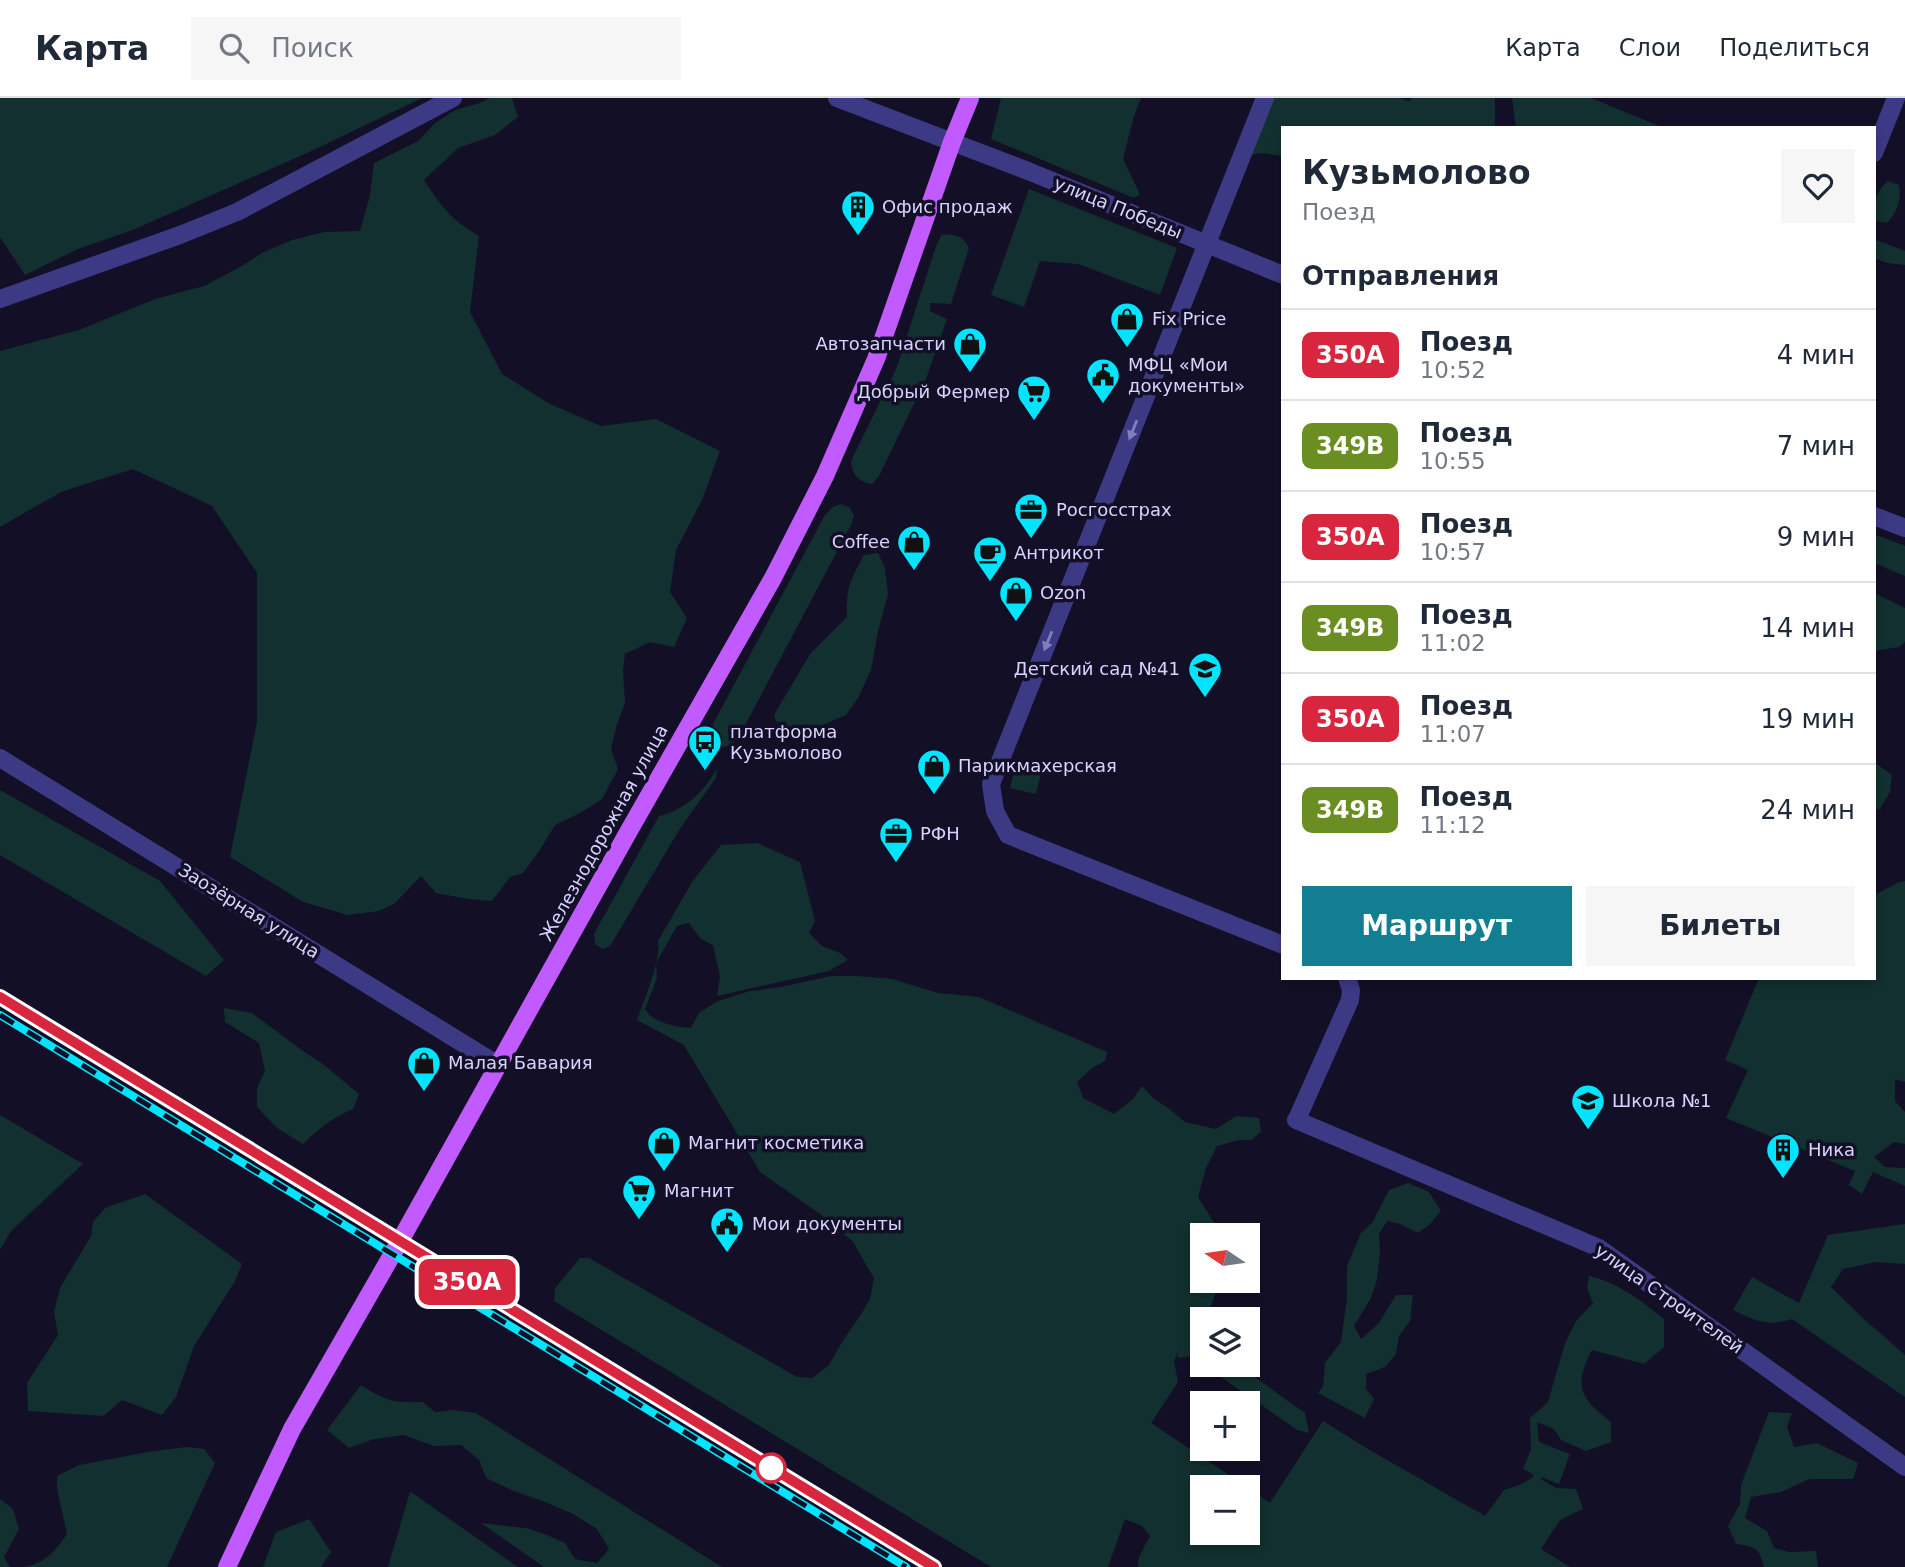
<!DOCTYPE html>
<html lang="ru">
<meta charset="utf-8">
<style>
body{margin:0;font-family:"DejaVu Sans",sans-serif;background:#f6f6f7;color:#1f2937;height:100vh;display:flex;flex-direction:column;font-size:26px;white-space:nowrap}
*{box-sizing:border-box;margin:0}
p{font-size:23px;color:#747a83}
.icon{flex:none;width:38px;height:38px;fill:none;stroke:currentColor;stroke-width:2;stroke-linecap:round;stroke-linejoin:round}
.map{position:relative;flex:1;overflow:hidden}
.sheet{position:absolute;left:1281px;top:28px;width:595px;height:854px;display:flex;flex-direction:column;background:#fff;border-radius:0px;box-shadow:0 4px 10px #0003}
.sheet>*{flex:none}
.badge{padding:0 14px;border-radius:10px;font-size:24px;line-height:46px}
.needle{width:46px;rotate:283deg}
.fabs{position:absolute;left:1190px;top:1125px;display:grid;gap:14px}
.fabs a{display:grid;place-items:center;width:70px;height:70px;border-radius:0px;background:#fff;box-shadow:0 4px 10px #0003;font-size:35px}
.map>.badge{position:absolute;translate:-50% -50%;box-shadow:0 0 0 4px #fff}
h2{padding:0 21px;font-size:26px;line-height:63px}
.round{display:grid;place-items:center;flex:none;width:74px;height:74px;border-radius:0px;background:#f6f6f7}
.summary{display:flex;align-items:center;justify-content:space-between;height:119px;padding:0 21px}
h1{font-size:33px;font-weight:600;line-height:52px}
.primary-button{display:flex;gap:14px;margin-top:auto;padding:14px 21px}
.primary-button a{flex:1;height:80px;border-radius:0px;background:#117e91;color:#fff;font-size:28px;font-weight:600;line-height:80px;text-align:center}
.primary-button a+a{background:#f6f6f7;color:#1f2937}
ul{padding:0;list-style:none}
li{display:flex;align-items:center;gap:21px;height:91px;padding:0 21px;border-top:2px solid #e0e1e3}
li div{flex:1}
li b{display:block;font-size:26px}
li em{font-style:normal}
li .badge{min-width:77px;font-weight:700;text-align:center}
header{display:flex;align-items:center;gap:42px;box-sizing:border-box;height:98px;padding:0 35px;background:#fff;border-bottom:2px solid #e0e1e3}
header strong{font-size:33px}
nav{display:flex;gap:38px;margin-inline-start:auto;font-size:24px}
.search{width:490px;height:63px;background:#f6f6f7;display:flex;align-items:center;gap:18px;box-sizing:border-box;padding:0 24px;border-radius:0px;color:#747a83;font-size:26px}
.map>svg:first-child{display:block}
.green{fill:#12302f}
.lines{fill:none;stroke-linecap:round;stroke-linejoin:round}
.minor{stroke:#3d3a85;stroke-width:18}
.major{stroke:#c25bff;stroke-width:18}
.rail-casing{stroke:#00e5ff;stroke-width:8}
.rail{stroke:#130f26;stroke-width:5;stroke-dasharray:16;stroke-linecap:butt}
.oneway{fill:#837fbc}
.line-casing{stroke:#fff;stroke-width:16}
.line{stroke:#d7263d;stroke-width:10}
.stop-dot{fill:#fff;stroke:#d7263d;stroke-width:3.5}
.labels{text-anchor:middle;stroke-width:7;stroke-linejoin:round;paint-order:stroke}
.poi-label{font-size:18px;fill:#d9d4ff;stroke:#130f26;text-anchor:start}
.street-label{font-size:18px;fill:#d9d4ff;stroke:#130f26}
</style>
<header>
<strong>Карта</strong>
<div class="search"><svg class="icon" aria-label="search" viewBox="0 0 24 24"><circle cx="10" cy="10" r="6"/><path d="M15 15l6 6"/></svg>Поиск</div>
<nav><a>Карта</a><a>Слои</a><a>Поделиться</a></nav>
</header>
<div class="map">
<svg width="1905" height="1469" viewBox="0 0 1905 1469">
<rect width="100%" height="100%" fill="#130f26"/>
<g class="green">
<polygon points="0,0 422,0 307,55 135,131 78,151 25,177 0,139"/>
<path d="M490,0h22l6,19 -23,18 -37,13 -34,32c18,27 26,39 55,56l-9,76 32,62 48,30 51,22 55,-7 64,32 -18,49 -26,50 -6,42 17,26 -13,29 -24,-5 -25,12 -2,16 2,33 -8,21 -6,25 7,20 -16,30 -22,14 -25,12 -15,25 -17,23 -13,4 -18,24 -24,-2 -32,-6 -15,-17 -27,28 -15,7 -31,4 -45,-13 -73,-45 27,-135v-149l-45,-67 -79,-37 -72,23 -61,35v-176l79,-21 76,-31 49,-13 36,-19 22,-14 30,-13 33,-8 35,-1 10,-36 4,-32 44,-22 17,-18 20,-13 25,-7z"/>
<polygon points="1001,0 1141,0 1134,18 1123,61 1140,96 1134,100 991,41"/>
<polygon points="1271,0 1399,0 1409,3 1413,0 1495,0 1495,30 1283,30 1283,58 1261,55 1251,57"/>
<polygon points="1512,0 1591,0 1664,30 1516,30"/>
<path d="M1888,83l11,4c3,14 -2,28 -12,38l-11,-2c-5,-15 0,-30 12,-40z"/>
<polygon points="1029,91 1177,150 1160,197 1078,166 1040,163 1024,209 991,197"/>
<path d="M942,136c15,1 20,1 27,14l-18,56 -21,-1v8l17,8 -21,60 -47,97 -7,8c-15,-3 -19,-8 -21,-23l46,-94 39,-121z"/>
<polygon points="1874,141 1905,153 1905,167 1887,165 1874,160"/>
<path d="M841,406l9,4 4,8 -3,9 -110,208c-8,11 -11,16 -26,13l-4,-9 2,-13 112,-209 8,-8z"/>
<polygon points="1874,436 1905,448 1905,478 1874,465"/>
<path d="M878,455l7,15 3,26 -10,37 -7,39 -13,28 -12,17 -28,12 -23,2 -19,-8 -2,-6 36,-61 37,-37c-1,-30 3,-36 17,-62z"/>
<polygon points="1874,495 1905,510 1905,544 1899,549 1874,553"/>
<polygon points="1017,661 1043,667 1036,696 1010,690"/>
<polygon points="1874,664 1892,677 1890,694 1880,711 1874,712"/>
<path d="M717,670l-1,10 -35,49 -71,119 -7,3 -8,-5 -1,-10 65,-118c25,-5 47,-26 58,-48z"/>
<polygon points="0,692 160,783 224,862 206,878 0,757"/>
<path d="M757,745l43,19 15,59 -6,12 13,13 18,7 8,7 -19,11 -112,25 3,-20 -7,-31 -12,-6 -12,-16 -12,3 -21,37 1,15 -12,31c8,14 31,18 46,19l8,-15 19,-12 32,-10 31,-4 50,-11h26l35,3 46,14 41,4 128,55 -2,9 -13,7 -15,14 6,16 31,16 19,-15 9,-13 12,13 13,8 18,15 31,7 20,-13 23,2 2,14 -10,8h-12l-22,6 -11,22 -8,29 24,38 -20,1v45h18l-14,38 -4,1 -2,17 2,2v25l-12,-8 -13,2 3,-11 -6,14 4,21 -27,41 96,64 -45,1v45h46v-45l22,15 53,-82 45,28 117,67 19,-26 18,-6 11,-7v-3l-10,-5 8,-20 -1,-31 18,-16 17,-59 11,-22 17,-18 -6,-15 2,-12c29,6 52,25 75,43v28l-20,17 -52,-14c-19,36 -12,48 19,72v20l-25,9 -25,-11 -7,-11 -17,-7 2,20 31,12 -11,30 -18,-7v2l15,9 20,1 7,20 -23,11 -19,29 29,18h-432l1,-10 11,-21 -8,-10 -17,-7 -17,48h-117l-437,-266 1,-13 25,-30h9l208,119 15,1 17,-13 15,-26 17,-25 9,-15 4,-21 -21,-36 -33,-28 -60,-42 -76,-127 -47,-25c7,-20 24,-59 21,-79l34,-59 29,-37z"/>
<polygon points="1905,783 1905,984 1895,981 1895,1003 1905,1014 1905,1046 1894,1044 1874,1059 1885,1069 1905,1070 1905,1088 1873,1074 1862,1096 1849,1087 1855,1073 1726,1020 1748,972 1725,962 1759,880 1874,880 1874,797 1899,784"/>
<path d="M224,910l28,5 51,38 20,13 36,30 -6,15c-21,9 -34,19 -50,35l-26,-16 -20,-21v-19l8,-17 -6,-28 -34,-21z"/>
<polygon points="0,1017 83,1066 11,1133 0,1152"/>
<polygon points="1408,1085 1429,1094 1441,1113 1429,1127 1418,1135 1400,1126 1387,1123 1379,1136 1380,1154 1377,1181 1371,1200 1354,1228 1361,1241 1379,1225 1396,1197 1413,1197 1410,1223 1399,1238 1396,1256 1385,1269 1366,1276 1366,1291 1374,1301 1365,1320 1318,1295 1323,1289 1325,1265 1341,1244 1347,1199 1347,1168 1361,1135 1372,1125 1389,1092"/>
<polygon points="145,1096 242,1166 235,1183 194,1248 176,1299 162,1317 122,1302 103,1318 28,1313 27,1285 58,1237 54,1214 60,1190 91,1138 93,1124 105,1110"/>
<path d="M1905,1126v40l-29,-2 -33,7 -12,18 34,33 40,35v42l-113,-78c-25,8 -36,2 -59,-9l19,-33 47,26 29,-68z"/>
<polygon points="1204,1267 1238,1267 1305,1315 1309,1335 1297,1332"/>
<path d="M361,1287c25,16 32,18 62,17l12,10 18,-2 23,3 246,154h-178l-63,-44 45,5 21,7 18,8 10,16 22,4 12,-14 -12,-20 -24,-15 -28,-12 -31,-11 -28,-13 -7,-18 -18,-15 -27,1 -30,-11 -30,4 -25,9 -22,-18z"/>
<path d="M1769,1314l23,1 -5,14 7,20 23,-4 41,20 -5,16h-44l-28,13 -30,5 -6,21 22,13 7,17 15,4 27,-1 2,16h-54c-5,-20 -8,-20 -28,-23l-8,-18 12,-22 1,-19z"/>
<path d="M186,1349l18,2 11,14 -48,104h-143c23,-5 30,-15 43,-33l-10,-45v-13l22,-11 69,-13z"/>
<polygon points="410,1394 411,1394 518,1469 388,1469"/>
<polygon points="0,1401 13,1411 19,1431 4,1459 10,1469 0,1469"/>
<polygon points="309,1421 331,1454 321,1469 263,1469 276,1434"/>
</g>
<g class="lines">
<g class="minor">
<polyline points="837,0 1028,73 1283,177"/>
<polyline points="1265,0 991,686 995,713 1008,737 1283,847"/>
<polyline points="1874,55 1896,0"/>
<polyline points="0,201 180,137 237,114 453,0"/>
<polyline points="1874,418 1905,430"/>
<polyline points="0,660 498,967"/>
<polyline points="1297,1021 1350,902 1351,892 1347,880"/>
<polyline points="1296,1022 1599,1150 1905,1369"/>
</g>
<polyline class="major" points="227,1469 292,1331 400,1143 626,738 773,480 825,378 876,261 952,44 970,0"/>
<g class="rail-casing">
<g id="rail">
<polyline points="0,899 934,1469"/>
<polyline points="0,917 906,1469"/>
</g>
</g>
<use href="#rail" class="rail"/>
</g>
<defs><path id="oneway-solid" d="M-6-.8H1V-3.2L6.5 0L1 3.2V.8H-6Z" transform="scale(1.75)"/></defs>
<g class="oneway">
<use href="#oneway-solid" transform="translate(1133 332) rotate(112)"/>
<use href="#oneway-solid" transform="translate(1048 543) rotate(112)"/>
</g>
<g class="lines">
<g class="line-casing">
<polyline id="line" points="0,899 934,1469"/>
</g>
<use href="#line" class="line"/>
</g>
<defs>
<g id="building-pin" transform="scale(1.75)"><path d="M0 17L-7.5 6A9.5 9.5 0 1 1 7.5 6Z" fill="#00e5ff" stroke="#130f26"/><path d="M-4-6H4V6H1V3H-1V6H-4ZM-2.5-4.3h1.7v1.8h-1.7ZM.8-4.3h1.7v1.8H.8ZM-2.5-1h1.7V.8h-1.7ZM.8-1h1.7V.8H.8Z" fill="#111"/></g>
<g id="shop-pin" transform="scale(1.75)"><path d="M0 17L-7.5 6A9.5 9.5 0 1 1 7.5 6Z" fill="#00e5ff" stroke="#130f26"/><path d="M-5-2.5h2.3a2.7 3.5 0 0 1 5.4 0H5L5.5 6h-11ZM-1.5-2.5h3a1.5 2.3 0 0 0-3 0Z" fill="#111"/></g>
<g id="civic-pin" transform="scale(1.75)"><path d="M0 17L-7.5 6A9.5 9.5 0 1 1 7.5 6Z" fill="#00e5ff" stroke="#130f26"/><path d="M-.6-6.5H3V-4.5H.6V-3L4-1V1h2V6H-6V1h2V-1L-.6-3ZM-1.2 2.5V6h2.4V2.5Z" fill="#111"/></g>
<g id="supermarket-pin" transform="scale(1.75)"><path d="M0 17L-7.5 6A9.5 9.5 0 1 1 7.5 6Z" fill="#00e5ff" stroke="#130f26"/><path d="M-6-5.5h2.5l.6 2H6L4.5 2H-2.5L-4.4-4H-6ZM-1.5 3.2a1.3 1.3 0 1 0 .1 0ZM3 3.2a1.3 1.3 0 1 0 .1 0Z" fill="#111"/></g>
<g id="office-pin" transform="scale(1.75)"><path d="M0 17L-7.5 6A9.5 9.5 0 1 1 7.5 6Z" fill="#00e5ff" stroke="#130f26"/><path d="M-6-3h4V-5.5h4V-3h4V5H-6ZM-1-4.5V-3h2v-1.5ZM-6 0V1H6V0Z" fill="#111"/></g>
<g id="cafe-pin" transform="scale(1.75)"><path d="M0 17L-7.5 6A9.5 9.5 0 1 1 7.5 6Z" fill="#00e5ff" stroke="#130f26"/><path d="M-5.5-4.5H6V0H3Q3 3.5 0 3.5H-2.5Q-5.5 3.5-5.5 0ZM3-3.2v2h1.7v-2ZM-6 4.5H4V6H-6Z" fill="#111"/></g>
<g id="school-pin" transform="scale(1.75)"><path d="M0 17L-7.5 6A9.5 9.5 0 1 1 7.5 6Z" fill="#00e5ff" stroke="#130f26"/><path d="M0-5L7-2L0 1L-7-2ZM-4 1L0 2.5L4 1V4Q0 6-4 4Z" fill="#111"/></g>
<g id="bus-pin" transform="scale(1.75)"><path d="M0 17L-7.5 6A9.5 9.5 0 1 1 7.5 6Z" fill="#00e5ff" stroke="#130f26"/><path d="M-5-6H5V4H4V6H2V4H-2V6H-4V4H-5ZM-3.5-4V0h7V-4ZM-3.5 1.2v1.5H-2V1.2ZM2 1.2v1.5H3.5V1.2Z" fill="#111"/></g>
</defs>
<g fill-rule="evenodd">
<use href="#building-pin" x="858" y="109"/>
<use href="#shop-pin" x="1127" y="221"/>
<use href="#shop-pin" x="970" y="246"/>
<use href="#civic-pin" x="1103" y="277"/>
<use href="#supermarket-pin" x="1034" y="294"/>
<use href="#office-pin" x="1031" y="412"/>
<use href="#shop-pin" x="914" y="444"/>
<use href="#cafe-pin" x="990" y="455"/>
<use href="#shop-pin" x="1016" y="495"/>
<use href="#school-pin" x="1205" y="571"/>
<use href="#bus-pin" x="705" y="644"/>
<use href="#shop-pin" x="934" y="668"/>
<use href="#office-pin" x="896" y="736"/>
<use href="#shop-pin" x="424" y="965"/>
<use href="#school-pin" x="1588" y="1003"/>
<use href="#shop-pin" x="664" y="1045"/>
<use href="#building-pin" x="1783" y="1052"/>
<use href="#supermarket-pin" x="639" y="1093"/>
<use href="#civic-pin" x="727" y="1126"/>
</g>
<circle class="stop-dot" cx="771" cy="1370" r="14"/>
<g class="labels">
<g class="poi-label">
<text x="882" y="115">Офис продаж</text>
<text x="1152" y="227">Fix Price</text>
<text x="946" y="252" text-anchor="end">Автозапчасти</text>
<text x="1128" y="273">МФЦ «Мои<tspan x="1128" dy="21">документы»</tspan></text>
<text x="1010" y="300" text-anchor="end">Добрый Фермер</text>
<text x="1056" y="418">Росгосстрах</text>
<text x="890" y="450" text-anchor="end">Coffee</text>
<text x="1014" y="461">Антрикот</text>
<text x="1040" y="501">Ozon</text>
<text x="1180" y="577" text-anchor="end">Детский сад №41</text>
<text x="730" y="640">платформа<tspan x="730" dy="21">Кузьмолово</tspan></text>
<text x="958" y="674">Парикмахерская</text>
<text x="920" y="742">РФН</text>
<text x="448" y="971">Малая Бавария</text>
<text x="1612" y="1009">Школа №1</text>
<text x="688" y="1051">Магнит косметика</text>
<text x="1808" y="1058">Ника</text>
<text x="664" y="1099">Магнит</text>
<text x="752" y="1132">Мои документы</text>
</g>
<g class="street-label">
<text transform="translate(1118 110) rotate(22)" y="6">улица Победы</text>
<text transform="translate(604 735) rotate(-61)" y="6">Железнодорожная улица</text>
<text transform="translate(249 813) rotate(32)" y="6">Заозёрная улица</text>
<text transform="translate(1669 1201) rotate(35)" y="6">улица Строителей</text>
</g>
</g>
</svg>
<div class="fabs">
<a><svg class="needle" viewBox="-14 -14 28 28"><path d="M0-13l5 13h-10z" fill="#e53935"/><path d="M0 13l5-13h-10z" fill="#747a83"/></svg></a>
<a><svg class="icon" aria-label="layers" viewBox="0 0 24 24"><path d="M12 4l9 5-9 5-9-5zM3 14l9 5 9-5"/></svg></a>
<a>+</a>
<a>−</a>
</div>
<b class="badge" style="left:467px;top:1184px;background:#d7263d;color:#fff">350А</b>
<section class="sheet">
<div class="summary"><div><h1>Кузьмолово</h1><p>Поезд</p></div><a class="round"><svg class="icon" aria-label="heart" viewBox="0 0 24 24"><path d="M12 20l-8-8c-3-5 5-10 8-4 3-6 11-1 8 4z"/></svg></a></div>
<h2>Отправления</h2>
<ul>
<li><span class="badge" style="background:#d7263d;color:#fff">350А</span><div><b>Поезд</b><p>10:52</p></div><em>4 мин</em></li>
<li><span class="badge" style="background:#6b8e23;color:#fff">349В</span><div><b>Поезд</b><p>10:55</p></div><em>7 мин</em></li>
<li><span class="badge" style="background:#d7263d;color:#fff">350А</span><div><b>Поезд</b><p>10:57</p></div><em>9 мин</em></li>
<li><span class="badge" style="background:#6b8e23;color:#fff">349В</span><div><b>Поезд</b><p>11:02</p></div><em>14 мин</em></li>
<li><span class="badge" style="background:#d7263d;color:#fff">350А</span><div><b>Поезд</b><p>11:07</p></div><em>19 мин</em></li>
<li><span class="badge" style="background:#6b8e23;color:#fff">349В</span><div><b>Поезд</b><p>11:12</p></div><em>24 мин</em></li>
</ul>
<div class="primary-button"><a>Маршрут</a><a>Билеты</a></div>
</section>
</div>
